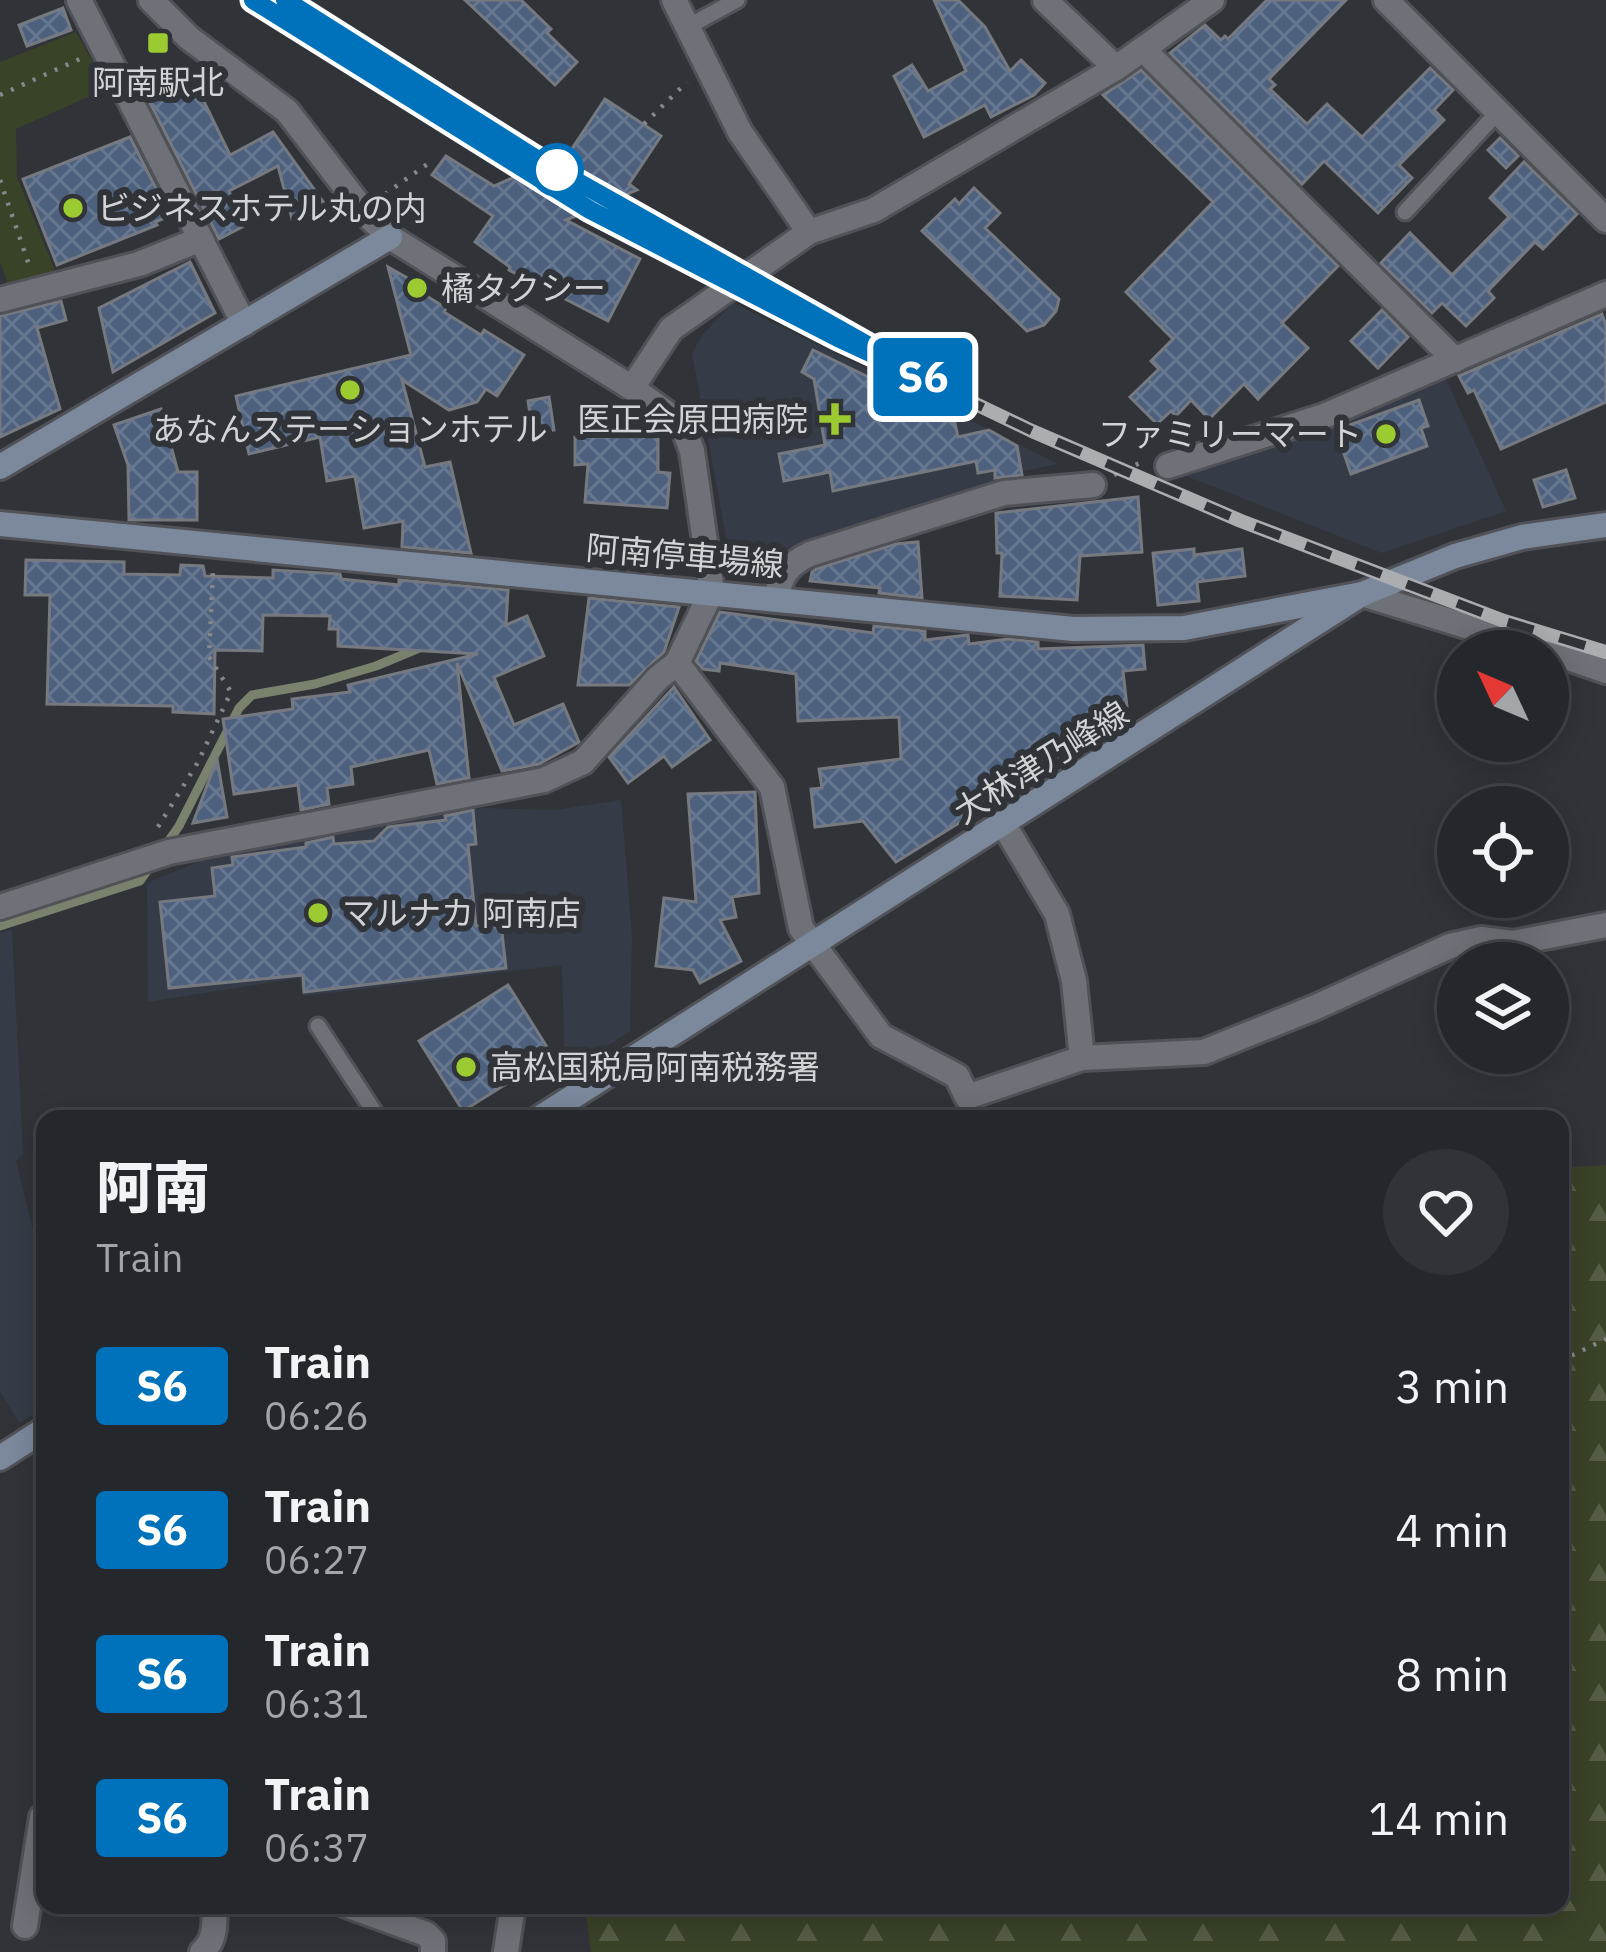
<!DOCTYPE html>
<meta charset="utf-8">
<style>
body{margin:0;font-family:"IBM Plex Sans","Noto Sans JP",sans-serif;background:#303337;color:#f1f3f6;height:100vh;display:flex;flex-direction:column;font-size:45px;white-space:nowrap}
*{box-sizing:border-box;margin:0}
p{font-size:39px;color:#a3a5a9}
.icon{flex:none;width:66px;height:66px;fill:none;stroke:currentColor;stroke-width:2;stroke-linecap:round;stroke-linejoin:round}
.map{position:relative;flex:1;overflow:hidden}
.sheet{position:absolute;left:36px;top:1110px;width:1533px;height:804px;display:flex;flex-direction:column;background:#24272b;border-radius:24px;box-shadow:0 6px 30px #0003,0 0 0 3px #414447}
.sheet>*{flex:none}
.badge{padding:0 24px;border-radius:9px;font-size:42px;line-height:78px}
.needle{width:78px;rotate:314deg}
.buttons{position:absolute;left:1437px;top:630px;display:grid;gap:24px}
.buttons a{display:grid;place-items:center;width:132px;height:132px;border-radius:50%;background:#24272b;box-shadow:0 6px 30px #0003,0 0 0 3px #414447;font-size:60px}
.map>.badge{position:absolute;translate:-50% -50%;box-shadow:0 0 0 6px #fff}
.round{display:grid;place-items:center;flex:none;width:126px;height:126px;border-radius:63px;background:#303337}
.headline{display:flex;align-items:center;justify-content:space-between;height:204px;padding:0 60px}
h1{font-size:57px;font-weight:800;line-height:90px}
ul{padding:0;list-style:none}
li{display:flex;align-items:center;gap:36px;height:144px;padding:0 60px}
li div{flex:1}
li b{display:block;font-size:45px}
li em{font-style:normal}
li .badge{min-width:132px;font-weight:700;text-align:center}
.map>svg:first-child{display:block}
.built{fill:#353c47}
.forest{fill:url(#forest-firs)}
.park{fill:#394328}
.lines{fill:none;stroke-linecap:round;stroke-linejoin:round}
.stream{stroke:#79826c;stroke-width:9}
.building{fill:url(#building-cross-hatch);stroke:#767a80;stroke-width:3}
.service-casing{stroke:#505257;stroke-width:21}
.minor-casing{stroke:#505257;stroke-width:30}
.tertiary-casing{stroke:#505257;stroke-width:30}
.secondary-casing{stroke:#505257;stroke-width:30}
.path{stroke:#85888c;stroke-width:4.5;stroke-dasharray:3 9;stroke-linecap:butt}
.service{stroke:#6e7278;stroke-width:15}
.minor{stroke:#6e7278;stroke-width:24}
.tertiary{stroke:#6e7278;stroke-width:24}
.secondary{stroke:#7c899d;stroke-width:24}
.rail-casing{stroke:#abadb1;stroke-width:14}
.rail{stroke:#303439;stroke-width:9;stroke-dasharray:27;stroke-linecap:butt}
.line-casing{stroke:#fff;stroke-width:27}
.line{stroke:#0072bc;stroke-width:18}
.poi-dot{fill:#9cca31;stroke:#303439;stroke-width:4.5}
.stop-dot{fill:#fff;stroke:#0072bc;stroke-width:6}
.labels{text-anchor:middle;stroke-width:12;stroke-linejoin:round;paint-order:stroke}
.poi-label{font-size:33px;fill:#d1d3d6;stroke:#303439;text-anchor:start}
.street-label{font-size:33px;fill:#d1d3d6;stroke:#303439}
</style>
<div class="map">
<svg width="1606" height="1952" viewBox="0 0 1606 1952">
<defs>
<pattern id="forest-firs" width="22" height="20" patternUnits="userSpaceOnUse" patternTransform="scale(3)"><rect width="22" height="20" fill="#394328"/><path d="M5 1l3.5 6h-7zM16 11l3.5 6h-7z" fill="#555d46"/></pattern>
<pattern id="building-cross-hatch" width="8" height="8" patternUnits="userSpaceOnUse" patternTransform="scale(3)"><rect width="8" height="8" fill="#4d617f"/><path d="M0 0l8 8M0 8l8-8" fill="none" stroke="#667790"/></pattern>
</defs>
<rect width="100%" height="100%" fill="#303439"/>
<g class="built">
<polygon points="733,303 1058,464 1003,475 1003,483 797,547 766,567 759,546 729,553 692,353 703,334"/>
<polygon points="1445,377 1506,511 1382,553 1181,474 1329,427"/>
<polygon points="621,800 632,936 630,1031 565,1074 562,965 303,996 299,978 148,1002 147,883 229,849 482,808 555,810"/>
<polygon points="12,930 23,1154 16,1161 39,1254 40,1308 45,1319 45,1407 19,1423 0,1391 0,933"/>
</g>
<polygon class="forest" points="1606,1165 1606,1952 591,1952 585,1905 1560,1905 1560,1168"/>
<polygon class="park" points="76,32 108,88 16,129 17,177 55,271 8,283 0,262 0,62"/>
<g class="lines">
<g class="stream">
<polyline points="165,846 179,826 239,708 252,695 315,684 376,666 424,646"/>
<polyline points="0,926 140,881 152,864"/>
</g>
</g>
<g class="building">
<polygon points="465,0 521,0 551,29 547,33 577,62 555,85"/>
<polygon points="934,0 958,0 985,27 1010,71 1021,60 1045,83 1034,95 991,117 985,105 924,137 894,76 912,65 928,91 966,71"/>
<polygon points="1267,0 1346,0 1269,79 1275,85 1270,89 1307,124 1327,104 1362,137 1430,68 1453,90 1434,110 1444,120 1399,165 1412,178 1378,213 1324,161 1302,184 1170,53 1205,25 1221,40 1225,36 1228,39"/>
<polygon points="63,8 71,30 27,46 19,25"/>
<polygon points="1141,70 1338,266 1282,323 1308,348 1258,399 1244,384 1209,419 1191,400 1176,416 1171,411 1157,424 1130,397 1159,369 1151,361 1173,339 1126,292 1213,202 1103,95"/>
<polygon points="189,71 230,155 273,132 329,210 292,219 278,166 229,191 242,227 219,239 145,93"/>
<polygon points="605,99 661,136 629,184 637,190 566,220 640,259 608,321 509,270 510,267 475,242 493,216 432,175 446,156 494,186 569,153"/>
<polygon points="130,137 170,216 155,222 157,225 57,265 23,179"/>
<polygon points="1500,138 1518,156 1506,168 1488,150"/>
<polygon points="1524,162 1577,214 1543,249 1535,242 1488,291 1494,298 1466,326 1442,303 1432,313 1381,263 1410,233 1452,275 1509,217 1490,198"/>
<polygon points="974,188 1000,213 985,228 1059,299 1056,311 1044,325 1027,331 922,231 955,199 959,204"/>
<polygon points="190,262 215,313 113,372 99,308"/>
<polygon points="388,267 420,285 417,290 446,308 444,312 481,335 484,330 524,355 497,396 486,389 477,402 449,410 402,380 425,467 450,462 471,553 402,547 403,521 364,528 355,476 327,481 320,437 249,454 236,396 411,355"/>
<polygon points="61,301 66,320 37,328 60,409 0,437 0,316"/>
<polygon points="1382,310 1408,337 1378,368 1351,341"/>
<polygon points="1602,314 1606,325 1606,402 1501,449 1474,390 1468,393 1459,376"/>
<polygon points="813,350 954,419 958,437 989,430 1017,446 1022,475 995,478 995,470 978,473 976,461 833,491 830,472 784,481 779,454 825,445 814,379 802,372"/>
<polygon points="549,397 554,430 533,433 528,401"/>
<polygon points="1419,400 1428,426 1421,428 1427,446 1351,474 1336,430"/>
<polygon points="161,409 178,472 197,472 197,520 129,520 128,465 114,425"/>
<polygon points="575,437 658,437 658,472 670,473 667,508 585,502 588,464 575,465"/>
<polygon points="1566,470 1575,498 1543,507 1534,480"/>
<polygon points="1138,497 1142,552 1080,556 1077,600 1000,596 1002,553 997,553 996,513"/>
<polygon points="918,542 922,598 879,593 880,588 810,581 812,572 816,569 895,544"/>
<polygon points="1194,549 1194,555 1242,549 1245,576 1197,582 1199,601 1158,605 1153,553"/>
<polygon points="26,560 124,562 124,574 180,575 181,565 203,566 205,576 273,578 273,570 340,574 341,579 399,585 399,580 508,590 506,625 527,616 544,656 494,677 514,725 563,704 579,742 539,764 502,771 457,663 469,778 437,784 429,750 351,767 353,784 327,788 329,804 301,810 298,785 234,794 223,719 293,709 292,699 350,692 348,685 478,654 338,646 338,629 329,629 330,616 263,615 262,651 215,650 214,714 173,712 173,706 47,704 50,595 25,595"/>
<polygon points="589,598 679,607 664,652 629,685 578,685"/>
<polygon points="720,612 873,633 874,626 925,631 925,640 968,635 969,644 1008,639 1038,642 1038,649 1143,645 1145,669 1123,671 1128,716 1097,719 1105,732 896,862 863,821 815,827 811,789 822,788 819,769 901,759 899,717 798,721 796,674 720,663 719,671 703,669 696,661"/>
<polygon points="674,687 710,740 672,767 664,756 628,783 609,757"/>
<polygon points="217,759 227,817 193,823"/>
<polygon points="755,792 759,893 732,897 736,917 720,920 741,961 700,983 693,970 656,966 664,898 696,902 688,794"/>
<polygon points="473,810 476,844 468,845 476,926 501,924 506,968 304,992 303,975 169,988 160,902 215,896 212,868 233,865 232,857 306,847 306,843 333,837 334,844 374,841 388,827 446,820 445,816"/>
<polygon points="508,985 552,1055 463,1111 419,1041"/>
</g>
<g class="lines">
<g class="service-casing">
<g id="service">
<polyline points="687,27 737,0"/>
<polyline points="1405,212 1498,112"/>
<polyline points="318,1026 379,1119"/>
</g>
</g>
<g class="minor-casing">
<g id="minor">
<polyline points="79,0 244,324"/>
<polyline points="1045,0 1116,68"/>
<polyline points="1386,0 1606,220"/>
<polyline points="1143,49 1455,360"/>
<polyline points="809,232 874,210 1116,68 1212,0"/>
<polyline points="0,300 139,264 201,239"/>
<polyline points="1168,466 1324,416 1606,294"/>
<polyline points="712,591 677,663 772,787 801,928 881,1036 957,1076 967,1097 1082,1058 1204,1052 1316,1007 1450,946 1481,939 1513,943 1606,925"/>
<polyline points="1362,594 1547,651"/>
<path d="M776,598c5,-24 13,-34 34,-44l194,-61 89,-8"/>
<polyline points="1548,651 1606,671"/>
<polyline points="1004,825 1057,914 1074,981 1082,1058"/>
<polyline points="0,907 169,852 544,780 583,762 658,678 677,663"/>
<polyline points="346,1905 426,1934 433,1941 433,1952"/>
<polyline points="25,1926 42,1817 45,1818"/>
<path d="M202,1952c14,-12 13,-30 12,-47"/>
<polyline points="506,1952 513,1905"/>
</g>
</g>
<g class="tertiary-casing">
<g id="tertiary">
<polyline points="79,0 80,0"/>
<polyline points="151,0 189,38 287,111 366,214 390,237 632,388 672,417 685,432 692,451 712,591"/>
<polyline points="632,388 671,329 809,232 740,132 674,0"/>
</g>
</g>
<g class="secondary-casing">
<g id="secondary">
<polyline points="0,467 390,237"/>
<polyline points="0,524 1073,629 1184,628 1362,594"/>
<polyline points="538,1119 1362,594 1455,556 1522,537 1606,525"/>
<polyline points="0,1458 45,1429"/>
</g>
</g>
<g class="path">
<polyline points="0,95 82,58"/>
<polyline points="644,124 687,82"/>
<polyline points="0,180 29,265"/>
<polyline points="385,194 429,163"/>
<polyline points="1114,475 1142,462"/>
<polyline points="158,827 198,762 231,692 209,657 213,570"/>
<polyline points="1560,1357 1571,1356 1606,1339"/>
</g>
<use href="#service" class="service"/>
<use href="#minor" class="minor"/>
<use href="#tertiary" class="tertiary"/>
<use href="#secondary" class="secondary"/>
<g class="rail-casing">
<g id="rail">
<polyline points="253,0 590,210 838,338 1032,431 1241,521 1504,621 1606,652"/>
<polyline points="549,165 675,234"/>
</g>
</g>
<use href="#rail" class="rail"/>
</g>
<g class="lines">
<g class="line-casing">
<polyline id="line" points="253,0 590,210 838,338 935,383 532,156 285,0"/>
</g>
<use href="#line" class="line"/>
</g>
<g class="poi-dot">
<rect x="146" y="31" width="24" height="24" rx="6"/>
<circle cx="73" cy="208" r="12"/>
<circle cx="417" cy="288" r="12"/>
<circle cx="350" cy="390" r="12"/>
<path d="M829 401h12v12h12v12h-12v12h-12v-12h-12v-12h12z"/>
<circle cx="1386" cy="434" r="12"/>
<circle cx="318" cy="913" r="12"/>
<circle cx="466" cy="1067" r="12"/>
</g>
<circle class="stop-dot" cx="557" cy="170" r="24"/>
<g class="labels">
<g class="poi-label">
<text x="158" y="94" text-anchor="middle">阿南駅北</text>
<text x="97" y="220">ビジネスホテル丸の内</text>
<text x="441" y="300">橘タクシー</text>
<text x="808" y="431" text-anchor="end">医正会原田病院</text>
<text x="350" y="441" text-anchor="middle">あなんステーションホテル</text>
<text x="1362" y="446" text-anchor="end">ファミリーマート</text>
<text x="342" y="925">マルナカ 阿南店</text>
<text x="490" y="1079">高松国税局阿南税務署</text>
</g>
<g class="street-label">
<text transform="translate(685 556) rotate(5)" y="12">阿南停車場線</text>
<text transform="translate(1041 762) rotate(-32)" y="12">大林津乃峰線</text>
</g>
</g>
</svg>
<div class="buttons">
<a><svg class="needle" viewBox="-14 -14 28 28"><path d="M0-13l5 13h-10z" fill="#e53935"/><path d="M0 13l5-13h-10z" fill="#a3a5a9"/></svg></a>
<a><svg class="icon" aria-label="locate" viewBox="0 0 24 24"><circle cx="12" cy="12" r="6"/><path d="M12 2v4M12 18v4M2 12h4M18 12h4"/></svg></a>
<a><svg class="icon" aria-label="layers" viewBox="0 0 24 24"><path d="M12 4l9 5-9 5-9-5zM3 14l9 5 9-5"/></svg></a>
</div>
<b class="badge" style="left:923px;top:377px;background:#0072bc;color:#fff">S6</b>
<section class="sheet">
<div class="headline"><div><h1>阿南</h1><p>Train</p></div><a class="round"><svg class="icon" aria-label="heart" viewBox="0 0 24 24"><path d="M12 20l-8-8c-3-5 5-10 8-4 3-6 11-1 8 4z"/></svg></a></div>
<ul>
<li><span class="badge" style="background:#0072bc;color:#fff">S6</span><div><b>Train</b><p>06:26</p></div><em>3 min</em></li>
<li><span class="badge" style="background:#0072bc;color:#fff">S6</span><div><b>Train</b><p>06:27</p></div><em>4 min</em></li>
<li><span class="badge" style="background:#0072bc;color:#fff">S6</span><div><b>Train</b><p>06:31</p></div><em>8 min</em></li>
<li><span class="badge" style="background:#0072bc;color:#fff">S6</span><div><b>Train</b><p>06:37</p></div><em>14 min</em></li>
</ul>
</section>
</div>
